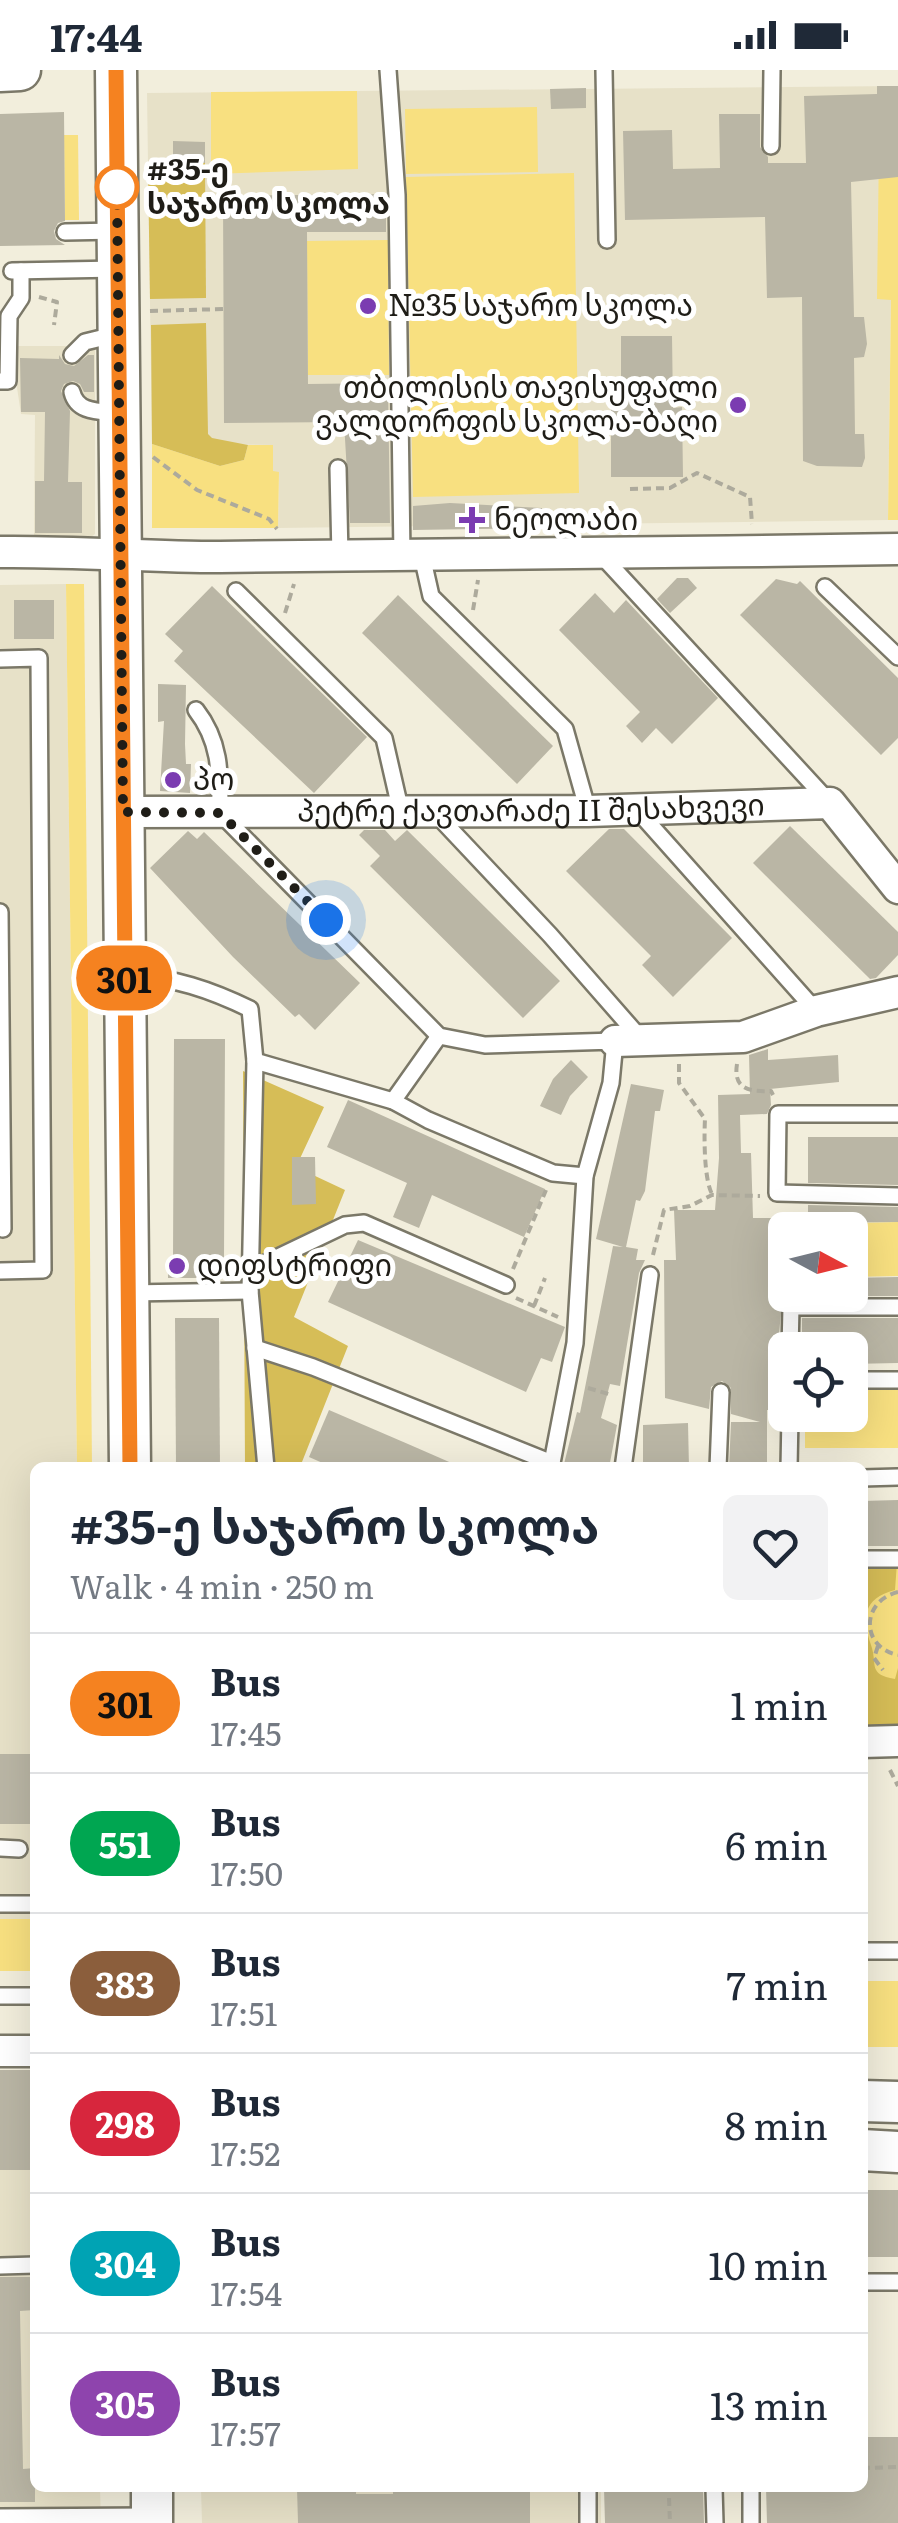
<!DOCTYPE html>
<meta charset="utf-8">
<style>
body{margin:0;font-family:Literata,"Noto Sans Georgian",serif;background:#f2f2f3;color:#1f2937;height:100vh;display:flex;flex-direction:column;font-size:38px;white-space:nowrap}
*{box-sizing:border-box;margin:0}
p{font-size:32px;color:#747a83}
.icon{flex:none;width:55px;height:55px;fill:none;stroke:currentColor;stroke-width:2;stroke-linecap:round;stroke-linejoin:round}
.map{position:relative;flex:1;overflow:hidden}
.sheet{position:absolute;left:30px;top:1392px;width:838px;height:1030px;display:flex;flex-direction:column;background:#fff;border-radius:15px;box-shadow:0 10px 40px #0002}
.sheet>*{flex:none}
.badge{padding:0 20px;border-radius:32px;font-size:35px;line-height:65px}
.needle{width:65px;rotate:97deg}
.controls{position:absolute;left:768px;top:1142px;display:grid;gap:20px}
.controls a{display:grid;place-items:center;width:100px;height:100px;border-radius:15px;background:#fff;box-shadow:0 10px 40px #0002;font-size:50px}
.you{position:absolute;width:50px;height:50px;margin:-25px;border:8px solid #fff;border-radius:50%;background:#1a73e8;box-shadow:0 0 0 15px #1a73e833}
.map>.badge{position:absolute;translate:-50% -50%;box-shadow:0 0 0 5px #fff}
.round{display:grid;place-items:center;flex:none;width:105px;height:105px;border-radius:15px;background:#f2f2f3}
.head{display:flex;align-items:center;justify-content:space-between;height:170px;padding:0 40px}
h1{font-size:48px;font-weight:700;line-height:75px}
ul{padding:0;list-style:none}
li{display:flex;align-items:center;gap:30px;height:140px;padding:0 40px;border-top:2px solid #e0e1e3}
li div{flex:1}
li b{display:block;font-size:38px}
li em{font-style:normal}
li .badge{min-width:110px;font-weight:700;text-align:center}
.status{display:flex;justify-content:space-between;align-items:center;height:70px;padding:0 50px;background:#fff;direction:ltr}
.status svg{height:28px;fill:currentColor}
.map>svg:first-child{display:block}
.built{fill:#e7e1c8}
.green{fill:#f8e080}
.forest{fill:#d6bd57}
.building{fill:#bab6a5}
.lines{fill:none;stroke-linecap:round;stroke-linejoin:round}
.lane-casing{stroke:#7b7868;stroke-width:20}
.street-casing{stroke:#7b7868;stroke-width:35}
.secondary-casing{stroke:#7b7868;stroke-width:45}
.path{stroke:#adaa9c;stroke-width:4;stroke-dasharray:8 5;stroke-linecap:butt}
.lane{stroke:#fff;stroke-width:15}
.street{stroke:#fff;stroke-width:30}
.secondary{stroke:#fff;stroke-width:40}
.line-casing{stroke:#fff;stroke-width:22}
.line{stroke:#f58220;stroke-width:15}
.walk{stroke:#1f1d17;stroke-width:10;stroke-dasharray:0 18}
.stop-dot{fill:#fff;stroke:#f58220;stroke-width:5}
.poi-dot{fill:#7b3cb1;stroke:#fff;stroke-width:4}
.labels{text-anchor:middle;stroke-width:10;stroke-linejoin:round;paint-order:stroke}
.stop-label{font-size:30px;font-weight:bold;fill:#1f1d17;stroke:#fff;text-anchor:start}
.poi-label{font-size:30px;fill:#1f1d17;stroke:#fff;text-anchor:start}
.street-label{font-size:30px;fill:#1f1d17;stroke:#fff}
</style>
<div class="status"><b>17:44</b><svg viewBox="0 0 49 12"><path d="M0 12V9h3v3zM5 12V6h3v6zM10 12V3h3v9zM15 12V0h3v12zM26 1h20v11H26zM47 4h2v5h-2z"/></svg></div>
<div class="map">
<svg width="898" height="2453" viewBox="0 0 898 2453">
<rect width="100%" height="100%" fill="#f2eedc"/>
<g class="built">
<polygon points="898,16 898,75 878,229 891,229 888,450 278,458 279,403 273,402 273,375 152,374 147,23"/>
<polygon points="17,276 95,276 95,464 85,471 34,474 35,345 21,344 16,311"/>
<polygon points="66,514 77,1397 35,1398 35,1901 0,1901 0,515"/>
<polygon points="0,2100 35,2100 35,2418 100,2418 101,2453 0,2453"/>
<polygon points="201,2418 601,2418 601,2453 202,2453"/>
</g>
<g class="green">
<polygon points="357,21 358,99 211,104 211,22"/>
<polygon points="537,37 538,102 406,104 405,39"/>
<polygon points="64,65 78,65 79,150 65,150"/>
<polygon points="879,75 898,75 898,450 888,450 891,230 877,229"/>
<polygon points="574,103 579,423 413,427 406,107"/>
<polygon points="388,170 389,305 308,305 307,171"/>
<polygon points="152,374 220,396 244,390 248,375 273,375 273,401 279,402 278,458 152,458"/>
<polygon points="66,514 84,514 92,1398 77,1397"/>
<polygon points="898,1152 898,1206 850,1207 850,1160 802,1160 802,1154"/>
<polygon points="850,1320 898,1320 898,1378 805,1378 805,1345 850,1345"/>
<polygon points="898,1493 898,1658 865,1661 863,1494"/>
<rect x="0" y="1849" width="35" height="52"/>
<rect x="863" y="1911" width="35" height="66"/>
</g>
<g class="forest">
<polygon points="148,93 205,93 206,228 150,229"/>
<polygon points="206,253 208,364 212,368 248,375 244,390 220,396 152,374 151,255"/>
<polygon points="243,1001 324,1037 296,1097 345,1120 294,1247 348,1276 300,1397 245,1397"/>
<path d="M897,1493l-2,27c-33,9 -33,28 -24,55 7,20 -4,29 24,34l3,-11v60l-33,3 -2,-167z"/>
</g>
<g class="building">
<polygon points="877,16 898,16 898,107 851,112 854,247 864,247 867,274 864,287 854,288 855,364 864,364 865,388 862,397 817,396 803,391 802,227 767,228 765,147 625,150 623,61 672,60 673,99 720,98 719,44 760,44 760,77 768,87 768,93 806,93 804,26 877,24"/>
<polygon points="586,18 586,38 551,39 550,19"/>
<polygon points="64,42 65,151 58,153 54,161 56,169 65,175 0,176 0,44"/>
<polygon points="173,71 205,72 205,93 173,93"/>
<polygon points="386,124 386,162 307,162 308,314 388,313 390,453 350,453 344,352 224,353 223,126"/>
<polygon points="621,266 672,266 673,338 682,337 683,407 611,407 611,338 621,338"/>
<polygon points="59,285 65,294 74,296 88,285 94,285 94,322 84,322 80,314 73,311 64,314 61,321 70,341 68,412 82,412 82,463 35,463 35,411 44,411 45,342 21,342 20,288 59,289"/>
<polygon points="450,433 542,438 542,458 413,460 413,436"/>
<polygon points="677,508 688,508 697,518 670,543 657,529"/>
<polygon points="776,509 797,514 800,511 898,608 898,668 881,685 740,545"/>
<polygon points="212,516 367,667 314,723 174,591 183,581 165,564"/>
<polygon points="595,523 614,543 626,530 718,628 672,674 656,658 642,673 626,656 640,642 559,560"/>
<polygon points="398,525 553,676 517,714 362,563"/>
<rect x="14" y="530" width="40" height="39"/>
<polygon points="158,614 186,615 185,674 186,694 191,694 190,723 160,721 164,651 158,652"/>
<polygon points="790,756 898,862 898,885 876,908 870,909 753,793"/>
<polygon points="609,759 624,759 732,868 673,927 642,895 651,886 566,801"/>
<polygon points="364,760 385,760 395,771 407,760 560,911 523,948 370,796 380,786 359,765"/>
<polygon points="188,761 197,769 204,762 360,913 315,960 299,944 295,947 233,887 150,798"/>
<polygon points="174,969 225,969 224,1188 232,1188 232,1208 168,1208 168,1188 173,1188"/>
<polygon points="768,979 768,990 838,985 839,1012 770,1019 771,1035 767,1044 740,1045 741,1083 751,1083 753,1148 779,1148 781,1178 785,1178 785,1225 850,1225 850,1208 898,1207 898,1226 791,1226 782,1230 779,1265 773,1265 772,1340 767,1340 767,1398 729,1398 731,1352 760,1352 731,1344 731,1318 722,1311 711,1317 709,1339 665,1328 664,1190 676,1190 674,1140 715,1140 719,1088 718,1025 750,1024 749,985"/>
<polygon points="571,990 588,1007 570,1026 561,1045 540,1036 553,1009"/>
<polygon points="631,1014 664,1020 660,1041 655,1041 645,1121 640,1131 636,1130 626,1177 638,1179 636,1190 645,1190 639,1203 620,1316 610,1314 601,1348 617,1355 609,1398 563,1398 577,1342 580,1343 613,1176 623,1177 596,1169"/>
<polygon points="348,1030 545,1119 524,1167 432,1125 419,1158 393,1147 407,1113 327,1077"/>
<polygon points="808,1067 898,1067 898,1115 808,1113"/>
<polygon points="292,1087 315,1087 316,1134 292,1135"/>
<polygon points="808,1135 898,1137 898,1152 808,1153"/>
<polygon points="358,1170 565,1257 552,1292 541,1288 526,1322 328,1232"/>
<polygon points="175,1248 219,1248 220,1398 176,1398"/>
<polygon points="802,1248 898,1248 898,1293 850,1294 850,1280 811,1280 810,1264 802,1264"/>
<polygon points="329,1340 408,1374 463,1398 334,1398 309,1387"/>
<polygon points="688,1353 689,1398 643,1398 643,1355"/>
<polygon points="898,1430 898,1476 862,1476 862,1431"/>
<rect x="0" y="1684" width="35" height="70"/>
<rect x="0" y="2000" width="35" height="100"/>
<rect x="862" y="2120" width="36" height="67"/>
<polygon points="0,2207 35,2207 35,2240 20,2241 23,2399 35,2398 35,2432 0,2432"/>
<polygon points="862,2367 898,2367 898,2453 767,2453 766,2418 862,2418"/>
<polygon points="297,2418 356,2418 356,2424 393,2424 393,2418 530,2418 530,2453 298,2453"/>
<polygon points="604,2418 703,2418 704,2453 605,2453"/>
</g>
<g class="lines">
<g class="lane-casing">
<g id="lane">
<polyline points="388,0 397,125 402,486"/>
<polyline points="604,0 607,170"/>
<polyline points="771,76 772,0"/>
<polyline points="65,162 117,161"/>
<polyline points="12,201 117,199"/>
<polyline points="72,285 85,272 118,264"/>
<polyline points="0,311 8,311 9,246 21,228 21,201"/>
<path d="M72,322c5,21 27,19 46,21"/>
<polyline points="338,398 340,486"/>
<polyline points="422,486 431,526 565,659 588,741"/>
<polyline points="602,486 830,733"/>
<polyline points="825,517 898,587"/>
<polyline points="236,521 384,668 401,742"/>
<polyline points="0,589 39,588 43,1200 0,1201"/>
<path d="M196,640c25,32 24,64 24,103l219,223 46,9 130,-4 -4,42 -26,93 -10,167 -24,125"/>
<polyline points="637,740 816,941"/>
<polyline points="436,744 550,865 642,970"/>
<polyline points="0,842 3,1159"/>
<path d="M128,905c45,2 83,15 122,34l5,52 -5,230 16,177"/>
<polyline points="255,991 393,1031 428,1050 553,1103 585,1106"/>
<polyline points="393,1031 439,966"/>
<polyline points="898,1044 778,1044 777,1123 898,1126"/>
<polyline points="251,1200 345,1155 364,1153 506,1215"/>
<polyline points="129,1223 250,1221"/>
<polyline points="255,1278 313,1297 552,1393"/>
<polyline points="790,1280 791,1237 898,1237"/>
<polyline points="850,1310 898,1310"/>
<polyline points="623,1398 650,1205"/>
<polyline points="718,1398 721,1322"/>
<polyline points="789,1398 790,1345"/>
<polyline points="862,1408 898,1407"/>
<polyline points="862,1489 898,1489"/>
<polyline points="0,1778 19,1779"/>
<polyline points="0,1834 35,1834"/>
<polyline points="862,1881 898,1881"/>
<polyline points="0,1926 35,1926"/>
<polyline points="0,2196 35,2195"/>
<polyline points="862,2212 898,2212"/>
<polyline points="588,2418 588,2453"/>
<polyline points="714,2418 715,2453"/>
<polyline points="751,2418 751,2453"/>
<polyline points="0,2447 148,2446"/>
</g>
</g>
<g class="street-casing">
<g id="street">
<path d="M0,482c74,-1 147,5 220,5 226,-1 452,-5 678,-8"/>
<path id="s1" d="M123,742l465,-1 242,-8 68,85"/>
<polyline points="615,971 743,967 816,941 898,922"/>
<polyline points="862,1672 898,1671"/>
<polyline points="0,1981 35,1981"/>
</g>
</g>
<g class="secondary-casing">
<g id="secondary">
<polyline points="116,0 130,1398"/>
<polyline points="0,1 20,0"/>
<polyline points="862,2031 898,2032"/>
<polyline points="862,2080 898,2082"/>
<polyline points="152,2453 152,2418"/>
</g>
</g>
<g class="path">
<polyline points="39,227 57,232 54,255"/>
<polyline points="150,241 224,239"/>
<polyline points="153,387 197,420 269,449 277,459"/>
<polyline points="630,419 670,418 697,403 750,427 752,454"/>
<polyline points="473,540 478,510"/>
<polyline points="285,543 294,514"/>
<path d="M679,994v19l26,36c-1,18 -1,60 7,75"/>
<path d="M737,994c-4,25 12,28 34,27l2,4"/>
<polyline points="653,1185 664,1140 690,1136 712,1125 760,1126"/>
<polyline points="513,1199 546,1120"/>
<polyline points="516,1228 558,1247"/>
<polyline points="534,1236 545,1208"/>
<polyline points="588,1318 612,1325"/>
<path d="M898,1522c-37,9 -38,55 0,63"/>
<polyline points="878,1576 874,1588 883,1600"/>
<polyline points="890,1700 898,1716"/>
<polyline points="862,2398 898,2397"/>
<polyline points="669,2428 670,2453"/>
</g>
<use href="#lane" class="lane"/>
<use href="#street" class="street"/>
<use href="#secondary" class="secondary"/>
</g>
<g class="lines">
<g class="line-casing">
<polyline id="line" points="116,0 130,1398"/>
</g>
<use href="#line" class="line"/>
<polyline class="walk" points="117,117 123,742 220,743 326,850"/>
</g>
<circle class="stop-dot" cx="117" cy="117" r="20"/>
<g class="poi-dot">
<circle cx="368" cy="236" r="10"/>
<circle cx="738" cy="335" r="10"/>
<path d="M467 435h10v10h10v10h-10v10h-10v-10h-10v-10h10z"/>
<circle cx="173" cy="710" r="10"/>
<circle cx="177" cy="1196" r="10"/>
</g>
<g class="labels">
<g class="stop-label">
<text x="147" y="110">#35-ე<tspan x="147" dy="34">საჯარო სკოლა</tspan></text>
</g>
<g class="poi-label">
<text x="388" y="246">№35 საჯარო სკოლა</text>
<text x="718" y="328" text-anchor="end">თბილისის თავისუფალი<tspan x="718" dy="34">ვალდორფის სკოლა-ბაღი</tspan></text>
<text x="494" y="460">ნეოლაბი</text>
<text x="193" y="720">პო</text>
<text x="197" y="1206">დიფსტრიფი</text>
</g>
<g class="street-label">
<text dy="10" stroke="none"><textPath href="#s1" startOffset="408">პეტრე ქავთარაძე II შესახვევი</textPath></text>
</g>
</g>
</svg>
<div class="controls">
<a><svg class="needle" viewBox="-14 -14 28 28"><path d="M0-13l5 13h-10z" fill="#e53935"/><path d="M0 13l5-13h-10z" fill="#747a83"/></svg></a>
<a><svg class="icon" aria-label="locate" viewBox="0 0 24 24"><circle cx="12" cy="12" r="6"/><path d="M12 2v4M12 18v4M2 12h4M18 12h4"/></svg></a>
</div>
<div class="you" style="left:326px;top:850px"></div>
<b class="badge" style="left:124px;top:908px;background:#f58220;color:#111">301</b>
<section class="sheet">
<div class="head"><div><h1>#35-ე საჯარო სკოლა</h1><p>Walk · 4 min · 250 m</p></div><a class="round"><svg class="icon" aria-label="heart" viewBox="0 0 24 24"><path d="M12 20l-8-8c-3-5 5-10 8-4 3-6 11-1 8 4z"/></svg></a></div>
<ul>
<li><span class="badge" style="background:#f58220;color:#111">301</span><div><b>Bus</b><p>17:45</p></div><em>1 min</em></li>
<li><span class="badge" style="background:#00a651;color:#fff">551</span><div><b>Bus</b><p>17:50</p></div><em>6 min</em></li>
<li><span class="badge" style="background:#8b5e3c;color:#fff">383</span><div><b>Bus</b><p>17:51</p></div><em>7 min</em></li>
<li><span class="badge" style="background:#d7263d;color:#fff">298</span><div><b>Bus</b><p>17:52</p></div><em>8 min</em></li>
<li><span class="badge" style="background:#00a3b4;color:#fff">304</span><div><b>Bus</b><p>17:54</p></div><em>10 min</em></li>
<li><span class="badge" style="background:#8e44ad;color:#fff">305</span><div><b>Bus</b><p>17:57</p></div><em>13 min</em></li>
</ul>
</section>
</div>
